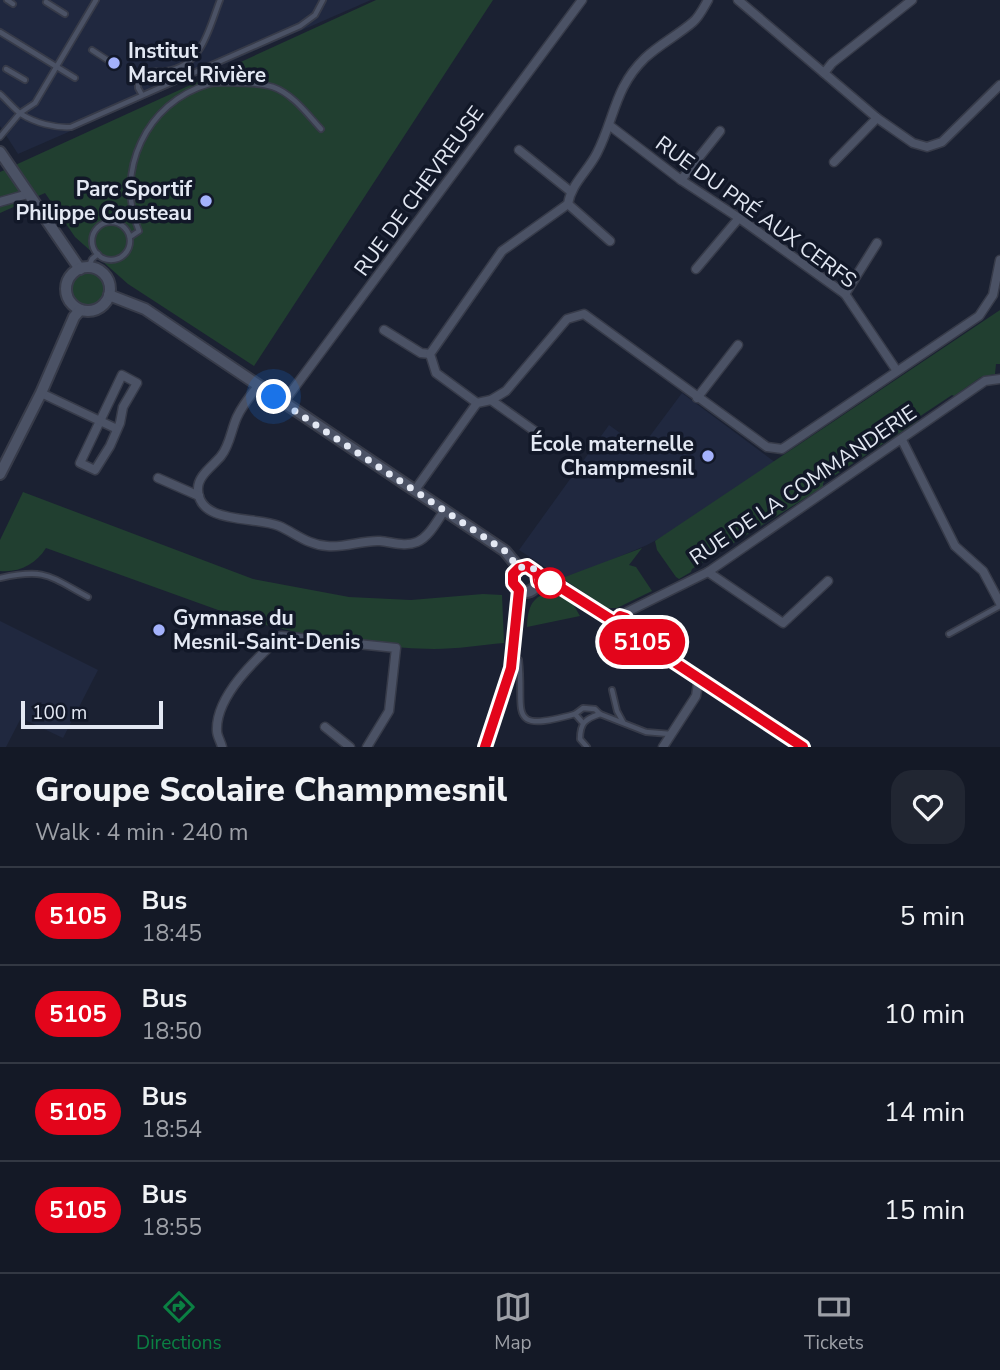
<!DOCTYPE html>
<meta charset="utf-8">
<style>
body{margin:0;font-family:"Nunito Sans",sans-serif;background:#212632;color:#f1f3f6;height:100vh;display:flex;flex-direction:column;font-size:26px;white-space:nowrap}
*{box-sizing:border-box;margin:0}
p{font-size:23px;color:#9da0a7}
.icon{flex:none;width:38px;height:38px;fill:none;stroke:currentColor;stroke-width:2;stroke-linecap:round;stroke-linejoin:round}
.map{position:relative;height:747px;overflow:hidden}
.details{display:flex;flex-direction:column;background:#141926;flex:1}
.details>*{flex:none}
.badge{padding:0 14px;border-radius:23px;font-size:24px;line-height:46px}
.scale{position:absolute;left:21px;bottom:18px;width:142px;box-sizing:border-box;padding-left:7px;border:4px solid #e3e8f3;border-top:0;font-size:19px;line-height:24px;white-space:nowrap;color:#e3e8f3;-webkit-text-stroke:5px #121828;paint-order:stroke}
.you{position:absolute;width:35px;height:35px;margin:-18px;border:5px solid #fff;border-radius:50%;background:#1a73e8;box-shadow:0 0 0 10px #1a73e833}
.map>.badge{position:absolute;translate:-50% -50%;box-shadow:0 0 0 4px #fff}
.round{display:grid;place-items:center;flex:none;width:74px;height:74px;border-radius:21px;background:#212632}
.overview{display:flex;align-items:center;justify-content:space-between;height:119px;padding:0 35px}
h1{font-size:33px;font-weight:800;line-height:52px}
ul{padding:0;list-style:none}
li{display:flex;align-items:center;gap:21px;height:98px;padding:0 35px;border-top:2px solid #333843}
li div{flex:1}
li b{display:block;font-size:26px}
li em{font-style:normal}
li .badge{min-width:77px;font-weight:700;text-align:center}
.dock{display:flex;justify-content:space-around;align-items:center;height:98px;border-top:2px solid #333843;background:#141926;font-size:19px;color:#9da0a7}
.dock a{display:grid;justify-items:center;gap:4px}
.dock .active{color:#0b8043}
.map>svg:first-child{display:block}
.built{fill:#20283f}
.green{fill:#213f30}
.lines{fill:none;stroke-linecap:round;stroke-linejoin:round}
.service-casing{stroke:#373b49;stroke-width:8}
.minor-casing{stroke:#373b49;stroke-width:11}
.tertiary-casing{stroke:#373b49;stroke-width:14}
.service{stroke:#4b5265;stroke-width:4.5}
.minor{stroke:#4b5265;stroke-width:8}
.tertiary{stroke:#4b5265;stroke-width:10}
.line-casing{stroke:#fff;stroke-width:16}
.line{stroke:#e3051b;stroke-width:10}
.walk{stroke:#e3e8f3;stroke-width:7;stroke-dasharray:0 12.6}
.poi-dot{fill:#a4b2fc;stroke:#121828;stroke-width:2.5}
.stop-dot{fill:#fff;stroke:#e3051b;stroke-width:3.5}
.labels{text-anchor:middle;stroke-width:7;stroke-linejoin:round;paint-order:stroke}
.poi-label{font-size:21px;font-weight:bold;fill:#e3e8f3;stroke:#121828;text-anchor:start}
.street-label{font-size:21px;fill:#e3e8f3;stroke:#121828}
</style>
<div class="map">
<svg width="1000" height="747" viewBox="0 0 1000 747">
<rect width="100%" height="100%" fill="#1b2132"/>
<g class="built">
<polygon points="0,0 371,0 18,154 0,126"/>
<polygon points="682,393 776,463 685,525 647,545 602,564 562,578 519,550 609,425 641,448"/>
<polygon points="0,621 98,670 63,738 21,718 6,747 0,747"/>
</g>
<g class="green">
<polygon points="376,0 493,0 254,366 128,284 75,237 45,193 0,213 0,172"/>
<circle cx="87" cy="289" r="17"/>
<polygon points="1000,310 1000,364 996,364 995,374 981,377 954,396 952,395 919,417 918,421 823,483 823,487 692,569 691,572 679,579 676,577 657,550 655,541"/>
<path d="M23,492l230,87 96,18 62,3 72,-6 19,1 2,48c-23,2 -47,6 -70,6 -64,-1 -130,-13 -191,-30l-197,-71c-10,16 -27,25 -46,23v-31z"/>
<polygon points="642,548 629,565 636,567 652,591 617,608 607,608 562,578"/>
<path d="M555,593l18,11 7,12 -53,11c0,-19 6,-35 28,-34z"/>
</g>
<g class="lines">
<g class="service-casing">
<g id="service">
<polyline points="7,0 13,4"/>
<polyline points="46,2 65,14"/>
<polyline points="0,32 75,78"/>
<polyline points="92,50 112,63"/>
<polyline points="6,69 25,80"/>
<path d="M0,94c7,6 14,15 21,20 14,9 34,14 50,13l229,-101 15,-11 8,-15"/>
<path d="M142,95l-4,-7v-9l6,-7c7,-1 15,0 22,-1 36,-4 43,-43 54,-71"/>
<polyline points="0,137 20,113 35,103 96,0"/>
<circle cx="111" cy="241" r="19"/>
<path d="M130,237l9,-6c-25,-59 7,-129 70,-147 8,-2 18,-1 27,-1 12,0 25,0 37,4 20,7 35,28 48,42"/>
<polyline points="88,268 92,259 98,254"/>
<path d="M0,578c46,-10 49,-2 88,19"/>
<polyline points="949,634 1000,606"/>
<path d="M519,660c6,52 -15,74 56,54"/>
<polyline points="612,690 617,711 623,722"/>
<polyline points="582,722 575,714 583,708 595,709 600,714"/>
<path d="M587,747l-7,-8c0,-16 5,-20 20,-25l46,18 24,2"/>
</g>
</g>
<g class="minor-casing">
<g id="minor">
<polyline points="738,0 877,118 913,143 927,147 942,142 1000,85"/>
<polyline points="824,73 832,63 912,0"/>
<polyline points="609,125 681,180 739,218 845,294 897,371"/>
<polyline points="519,150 570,191"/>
<polyline points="834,162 877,118"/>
<polyline points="681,180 720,131"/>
<polyline points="0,202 28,194"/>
<polyline points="568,204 610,241"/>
<polyline points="696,269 739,218"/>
<polyline points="845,294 877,243"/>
<polyline points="384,330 421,353 430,354"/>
<polygon points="122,375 137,383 123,407 120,423 110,446 95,470 80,463"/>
<path d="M258,386c-8,10 -16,20 -21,31 -6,13 -7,28 -16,39 -8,10 -24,20 -23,34 1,35 59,26 81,36 16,7 29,19 48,20 18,2 35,-6 53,-5 12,1 25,6 37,1 12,-5 20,-21 27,-31"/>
<polyline points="41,393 117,429"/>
<polyline points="697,398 738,345"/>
<polyline points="491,400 536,432"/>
<polyline points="283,403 582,0"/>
<path d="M477,403l-41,-30 -6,-19 72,-103 66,-47c3,-20 20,-33 29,-51 18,-35 17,-65 48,-95 15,-14 33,-23 48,-36 6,-5 11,-15 15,-22"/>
<polyline points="902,440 955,546 983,571 1000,603"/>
<polyline points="158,478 199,496"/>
<polyline points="415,490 477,403 491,400 506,391 567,319 584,314 767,447 782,449 979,316 993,295 1000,260"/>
<polyline points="708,572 783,623 828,581"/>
<polyline points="538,581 555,584 615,622"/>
<polyline points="615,622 618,617 624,617 627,612 708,572 985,381 1000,379"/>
<polyline points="615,622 618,629 624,629 803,747"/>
<polyline points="325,727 350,747"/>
<path d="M222,747c-1,-5 -5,-11 -5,-16 -2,-35 41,-74 64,-95l115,12 -7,63 -22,36"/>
<polyline points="663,747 696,696 699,677"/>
</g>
</g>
<g class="tertiary-casing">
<g id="tertiary">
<polyline points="0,152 80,269"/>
<circle cx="88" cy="289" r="22"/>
<polyline points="109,295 145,309 505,551 519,568"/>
<polyline points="0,474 41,393 74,317 80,310"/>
<circle cx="525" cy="579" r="13"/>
<polyline points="485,747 511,668 519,590"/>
</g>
</g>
<use href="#service" class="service"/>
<use href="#minor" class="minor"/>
<use href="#tertiary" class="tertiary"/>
</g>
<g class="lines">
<g class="line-casing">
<polyline id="line" points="485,747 511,668 519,590 513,583 513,574 519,568 527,566 537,573 538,581 555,584 615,622 620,616 626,618 628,624 624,629 803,747"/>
</g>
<use href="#line" class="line"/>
<polyline class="walk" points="274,397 505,551 519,568 527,566 534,569 538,581 550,583"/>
</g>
<g class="poi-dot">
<circle cx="114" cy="63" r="7"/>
<circle cx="206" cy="201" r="7"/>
<circle cx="708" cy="456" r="7"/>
<circle cx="159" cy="630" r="7"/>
</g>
<circle class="stop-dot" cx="550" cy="583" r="14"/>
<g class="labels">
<g class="poi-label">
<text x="128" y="58">Institut<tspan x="128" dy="24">Marcel Rivière</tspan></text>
<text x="192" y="196" text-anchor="end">Parc Sportif<tspan x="192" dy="24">Philippe Cousteau</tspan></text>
<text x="694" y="451" text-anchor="end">École maternelle<tspan x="694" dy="24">Champmesnil</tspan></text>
<text x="173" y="625">Gymnase du<tspan x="173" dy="24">Mesnil-Saint-Denis</tspan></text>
</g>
<g class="street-label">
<text transform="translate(419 191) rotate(-54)" y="7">RUE DE CHEVREUSE</text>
<text transform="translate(756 212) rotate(36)" y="7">RUE DU PRÉ AUX CERFS</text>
<text transform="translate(803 485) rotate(-34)" y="7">RUE DE LA COMMANDERIE</text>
</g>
</g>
</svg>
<div class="scale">100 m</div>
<div class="you" style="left:274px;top:397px"></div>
<b class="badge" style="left:642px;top:642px;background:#e3051b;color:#fff">5105</b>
</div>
<section class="details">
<div class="overview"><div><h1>Groupe Scolaire Champmesnil</h1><p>Walk · 4 min · 240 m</p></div><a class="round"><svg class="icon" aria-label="heart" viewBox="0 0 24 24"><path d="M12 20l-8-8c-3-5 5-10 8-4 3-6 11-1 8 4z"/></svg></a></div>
<ul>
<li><span class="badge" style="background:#e3051b;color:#fff">5105</span><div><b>Bus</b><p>18:45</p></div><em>5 min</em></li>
<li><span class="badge" style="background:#e3051b;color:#fff">5105</span><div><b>Bus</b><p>18:50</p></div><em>10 min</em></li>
<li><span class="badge" style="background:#e3051b;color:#fff">5105</span><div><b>Bus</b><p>18:54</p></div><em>14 min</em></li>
<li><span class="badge" style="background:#e3051b;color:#fff">5105</span><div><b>Bus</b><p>18:55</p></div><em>15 min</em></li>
</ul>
</section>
<nav class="dock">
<a class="active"><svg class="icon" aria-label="directions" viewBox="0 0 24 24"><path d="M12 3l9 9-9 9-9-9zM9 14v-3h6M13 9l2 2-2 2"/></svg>Directions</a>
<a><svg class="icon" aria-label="map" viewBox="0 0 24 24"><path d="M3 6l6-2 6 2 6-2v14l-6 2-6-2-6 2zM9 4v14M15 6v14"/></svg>Map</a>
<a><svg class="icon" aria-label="tickets" viewBox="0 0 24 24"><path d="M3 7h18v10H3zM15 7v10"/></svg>Tickets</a>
</nav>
